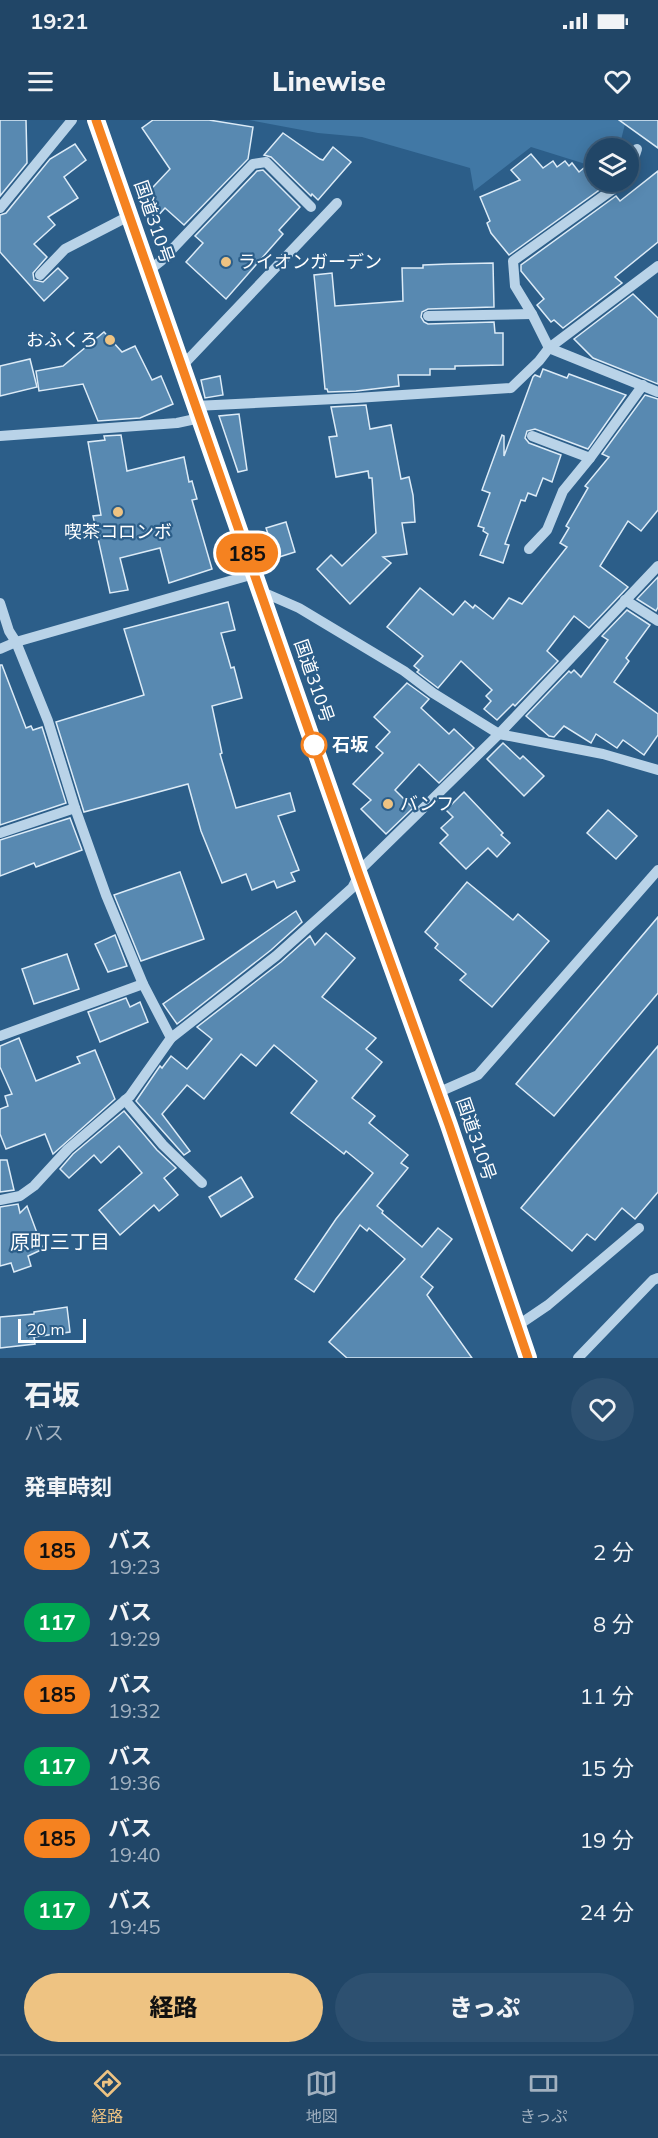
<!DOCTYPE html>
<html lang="ja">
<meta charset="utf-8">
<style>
body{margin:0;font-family:Mulish,"Noto Sans JP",sans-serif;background:#2d5070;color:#f1f3f6;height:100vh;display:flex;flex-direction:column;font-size:22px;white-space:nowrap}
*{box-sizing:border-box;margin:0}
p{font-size:20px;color:#a2b1c0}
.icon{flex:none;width:33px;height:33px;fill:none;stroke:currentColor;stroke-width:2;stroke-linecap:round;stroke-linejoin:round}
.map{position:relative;height:1238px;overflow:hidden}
.details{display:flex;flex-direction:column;background:#214667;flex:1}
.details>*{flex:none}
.badge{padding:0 12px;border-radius:20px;font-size:21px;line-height:39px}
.buttons{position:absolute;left:585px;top:18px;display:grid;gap:12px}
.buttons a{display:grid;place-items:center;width:54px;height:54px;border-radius:50%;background:#214667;box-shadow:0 3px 15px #0003,0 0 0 2px #3e5e7b;font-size:30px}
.scale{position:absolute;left:18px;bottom:15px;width:68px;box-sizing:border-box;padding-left:6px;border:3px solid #fff;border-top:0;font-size:16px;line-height:21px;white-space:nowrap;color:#fff;-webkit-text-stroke:4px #2c5e89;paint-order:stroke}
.map>.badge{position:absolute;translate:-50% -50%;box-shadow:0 0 0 3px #fff}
h2{padding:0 24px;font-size:22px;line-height:54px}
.round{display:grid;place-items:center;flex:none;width:63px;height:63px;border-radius:32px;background:#2d5070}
.head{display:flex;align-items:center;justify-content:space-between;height:102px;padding:0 24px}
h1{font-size:28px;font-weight:800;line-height:45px}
.cta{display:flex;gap:12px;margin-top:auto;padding:12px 24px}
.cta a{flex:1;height:69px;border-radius:36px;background:#eec382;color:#111;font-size:24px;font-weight:800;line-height:69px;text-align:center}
.cta a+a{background:#2d5070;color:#f1f3f6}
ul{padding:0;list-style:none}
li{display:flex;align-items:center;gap:18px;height:72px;padding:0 24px}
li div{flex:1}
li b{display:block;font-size:22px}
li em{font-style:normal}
li .badge{min-width:66px;font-weight:700;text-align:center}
.status{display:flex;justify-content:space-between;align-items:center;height:42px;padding:0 30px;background:#214667;direction:ltr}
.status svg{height:16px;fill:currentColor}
header{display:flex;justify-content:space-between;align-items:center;height:78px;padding:0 24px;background:#214667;font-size:27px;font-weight:800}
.tab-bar{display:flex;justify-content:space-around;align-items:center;height:84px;border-top:2px solid #3e5e7b;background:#214667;font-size:16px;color:#a2b1c0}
.tab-bar a{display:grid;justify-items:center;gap:3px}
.tab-bar .current{color:#eec382}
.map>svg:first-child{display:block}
.green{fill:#4178a5}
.building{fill:#5889b1;stroke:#dcebf7;stroke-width:1.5}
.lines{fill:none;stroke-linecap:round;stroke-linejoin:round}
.minor{stroke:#b9d3e8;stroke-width:10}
.highway{stroke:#fff;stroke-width:18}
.line-casing{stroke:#fff;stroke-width:14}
.line{stroke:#f58220;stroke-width:9}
.poi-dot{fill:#eec382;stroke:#2c5e89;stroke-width:2}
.stop-dot{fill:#fff;stroke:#f58220;stroke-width:3}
.labels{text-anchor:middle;stroke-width:4.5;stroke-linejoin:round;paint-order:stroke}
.street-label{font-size:18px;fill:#fff;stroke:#2c5e89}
.poi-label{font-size:18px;fill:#fff;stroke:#2c5e89;text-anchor:start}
.stop-label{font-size:18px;font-weight:bold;fill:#fff;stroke:#2c5e89;text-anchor:start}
.neighbourhood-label{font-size:20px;fill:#fff;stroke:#2c5e89}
</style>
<div class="status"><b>19:21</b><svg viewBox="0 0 49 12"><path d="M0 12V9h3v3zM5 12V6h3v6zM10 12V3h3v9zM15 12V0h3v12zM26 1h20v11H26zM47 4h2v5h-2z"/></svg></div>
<header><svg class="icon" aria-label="menu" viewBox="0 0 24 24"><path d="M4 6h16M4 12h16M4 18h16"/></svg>Linewise<svg class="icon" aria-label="heart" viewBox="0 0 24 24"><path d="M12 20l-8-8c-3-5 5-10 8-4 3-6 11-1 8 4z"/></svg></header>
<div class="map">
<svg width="658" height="1238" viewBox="0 0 658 1238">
<rect width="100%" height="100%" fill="#2c5e89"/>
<polygon class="green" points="249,0 626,0 619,28 596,28 595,47 531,27 474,71 470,48 362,17 318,13"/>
<g class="building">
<polygon points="0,0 26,0 27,43 0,76"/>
<polygon points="153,0 209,0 253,7 248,39 184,105 165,88 156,98 139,82 170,49 142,8"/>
<polygon points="619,0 658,0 658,28"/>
<polygon points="283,13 320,39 323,40 333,27 351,42 318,80 312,74 311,76 271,37 264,35"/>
<polygon points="75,24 86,40 64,57 78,78 48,97 55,105 34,124 47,137 33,153 34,160 43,162 58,148 68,158 44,181 0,132 0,95 6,93 50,39"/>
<polygon points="531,34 543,48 553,41 557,47 565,41 569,46 572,43 579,52 585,47 602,68 509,135 491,113 487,103 490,101 480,77 520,60 511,50"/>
<polygon points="263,50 300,87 279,110 283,114 226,179 186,142 203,123 195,116 257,51"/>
<polygon points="658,51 658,122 615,157 622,163 563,208 554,200 551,202 537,185 544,179 521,151 521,145 616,76 620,81"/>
<polygon points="493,143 494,187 428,189 422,192 421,197 424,202 428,204 494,202 495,213 503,213 503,245 455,246 455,249 430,249 430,255 398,255 399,266 356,271 328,272 327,269 325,269 314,155 332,153 335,186 403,181 402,148 423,148 423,145 448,144"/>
<polygon points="633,174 658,198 658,264 593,238 574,219"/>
<polygon points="104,212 122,232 135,226 152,260 161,256 173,284 140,298 98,301 83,264 39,271 36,251 63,246"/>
<polygon points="30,239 37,267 0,276 0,246"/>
<polygon points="543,249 567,258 569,254 626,275 588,329 535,309 527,311 525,318 529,323 561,335 552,362 543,358 536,376 528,373 525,381 521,380 505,424 509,425 503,443 480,435 488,414 483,411 484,408 478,406 490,373 482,370 502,315 504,316 504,336 533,257 535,255 540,257"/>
<polygon points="220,256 223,275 205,278 201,260"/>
<polygon points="645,275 658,279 658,390 641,411 628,401 600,446 628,467 589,508 574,496 547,531 558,541 515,586 513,584 497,600 484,589 491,581 486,576 492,570 461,541 438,568 417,552 419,550 414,546 423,536 387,507 420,468 453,495 465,481 473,488 475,485 493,499 509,478 522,484 567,427 560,423 569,408 566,406 588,368 585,366 609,337 602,334"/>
<polygon points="366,285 370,309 391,305 401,359 409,357 413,375 415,402 402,403 407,434 383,437 391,443 350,484 317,449 331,435 342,446 376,413 372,358 369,358 368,351 336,357 329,317 337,316 331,287"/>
<polygon points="239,294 247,350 238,352 219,296"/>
<polygon points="121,315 127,351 184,337 189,362 192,361 197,379 192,380 212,449 169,463 160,428 120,438 128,470 110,473 93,396 101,395 88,322 105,320 104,316"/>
<polygon points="286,402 295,432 276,438 266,408"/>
<polygon points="658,457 658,487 656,491 637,479"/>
<polygon points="228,482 235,510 221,513 231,548 234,547 242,578 212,586 222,633 220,634 236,688 290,673 295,691 278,696 299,750 291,753 295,761 277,768 274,761 252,770 246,754 222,763 201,711 188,664 84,692 56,602 144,575 124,509"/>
<polygon points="627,490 650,505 626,538 629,541 614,562 658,594 658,615 644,635 623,620 617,628 596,614 591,623 564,606 554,617 549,616 526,596 569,551 571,553 574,550 581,557 608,520 602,516"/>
<polygon points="0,545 2,545 26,608 31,606 33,610 42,607 66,683 0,705"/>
<polygon points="407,563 429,579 421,588 449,614 454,609 474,628 439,663 419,644 395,670 413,688 386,714 361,689 371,680 353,664 383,633 376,627 390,612 374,597"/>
<polygon points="503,623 520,639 523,636 544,656 524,676 487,639"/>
<polygon points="464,672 501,711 503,713 501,715 510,723 497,737 488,728 466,749 440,723 448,715 441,708 453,697 446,690"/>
<polygon points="608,690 637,716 616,739 587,713"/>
<polygon points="70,698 82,730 36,747 34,743 0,756 0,720"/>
<polygon points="180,752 204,819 141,841 114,775"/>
<polygon points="467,762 513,800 518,794 549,821 492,887 460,860 466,854 435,828 438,824 425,812"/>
<polygon points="296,791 302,802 271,830 177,904 163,884"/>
<polygon points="658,797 658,873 554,996 516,964"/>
<polygon points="326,813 355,838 322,877 376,918 366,929 382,942 352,978 375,996 369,1003 408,1035 401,1043 408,1048 377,1086 383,1091 382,1093 422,1127 438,1108 452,1119 421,1157 433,1167 427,1175 472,1238 347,1238 329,1222 405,1139 369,1108 367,1111 360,1105 314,1172 295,1159 336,1099 373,1053 346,1031 344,1034 291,993 317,961 274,925 256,946 241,934 204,979 187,965 162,994 190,1031 184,1035 136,981 160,946 162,948 171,936 187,949 212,919 197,907 281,842 310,816 315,825"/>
<polygon points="115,815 127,846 108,852 95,824"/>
<polygon points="67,834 79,869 34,884 22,849"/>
<polygon points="126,878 130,887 140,882 148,902 100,922 88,892"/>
<polygon points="19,918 36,961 80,943 77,937 95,930 115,979 53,1034 45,1014 6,1029 0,1014 0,989 8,986 5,976 12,974 0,947 0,926"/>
<polygon points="658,926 658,1072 635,1099 622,1088 595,1120 587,1114 572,1131 521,1088"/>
<polygon points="124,991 157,1030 176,1048 164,1058 178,1075 159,1091 154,1085 120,1115 99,1090 142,1053 119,1026 101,1043 94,1035 69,1058 60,1049 73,1034"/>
<polygon points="0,1040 7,1040 14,1070 0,1072"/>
<polygon points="241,1057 253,1077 221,1097 209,1077"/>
<polygon points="18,1084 20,1093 27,1086 43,1129 28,1136 31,1146 14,1152 11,1143 0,1146 0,1087"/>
<polygon points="67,1187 70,1212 34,1217 35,1224 0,1228 0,1197 34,1194 34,1192"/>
</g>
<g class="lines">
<g class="minor">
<polyline points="628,57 637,29"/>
<polyline points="623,62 513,141 515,166 532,194 549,228 658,272"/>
<polyline points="0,88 72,0"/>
<polyline points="148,151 161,141 253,44 266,42 311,87"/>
<polyline points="40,155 65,129 129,96"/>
<polyline points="428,196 532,194"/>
<polyline points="182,246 337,83"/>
<polyline points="195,286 356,278 511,268 539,241 549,228 658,146"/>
<polyline points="0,316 177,303 200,298"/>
<polyline points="532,316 590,338"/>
<polyline points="529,429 547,410 563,371 590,338 643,265"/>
<polyline points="260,471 299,488 404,551 433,573 499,614 603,634 658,650"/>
<polyline points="625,480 658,501"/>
<polyline points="0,483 9,511 16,522 48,601 75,688 106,775 143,864 171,918"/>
<polyline points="0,529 16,522 254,454"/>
<polyline points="0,713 75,688"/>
<polyline points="358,752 499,614 658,446"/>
<polyline points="0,916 143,864"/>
<polyline points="437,973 478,955 658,750"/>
<polyline points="125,980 163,1025 202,1063"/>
<polyline points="0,1080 20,1076 34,1066 68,1029 130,976 171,918 276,836 352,768 359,755"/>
<polyline points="517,1206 548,1185 639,1108"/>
<polyline points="578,1238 653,1160 658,1158"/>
</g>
<polyline class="highway" points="96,0 358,752 449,1005 528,1238"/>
</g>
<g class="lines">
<g class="line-casing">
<polyline id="line" points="96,0 358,752 449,1005 528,1238"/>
</g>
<use href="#line" class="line"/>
</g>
<g class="poi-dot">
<circle cx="226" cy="142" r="6"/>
<circle cx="110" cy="220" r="6"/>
<circle cx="118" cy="392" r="6"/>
<circle cx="388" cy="684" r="6"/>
</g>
<circle class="stop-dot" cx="314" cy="625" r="12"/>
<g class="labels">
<g class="street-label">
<text transform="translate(154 102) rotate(71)" y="6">国道310号</text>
<text transform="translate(314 561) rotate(71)" y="6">国道310号</text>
<text transform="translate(476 1019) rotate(71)" y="6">国道310号</text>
</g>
<g class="poi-label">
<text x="238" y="148">ライオンガーデン</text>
<text x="98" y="226" text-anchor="end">おふくろ</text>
<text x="118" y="418" text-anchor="middle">喫茶コロンボ</text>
<text x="400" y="690">バンフ</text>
</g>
<g class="stop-label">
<text x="332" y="631">石坂</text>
</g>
<g class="neighbourhood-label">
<text x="60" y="1129">原町三丁目</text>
</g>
</g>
</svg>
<div class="buttons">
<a><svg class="icon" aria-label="layers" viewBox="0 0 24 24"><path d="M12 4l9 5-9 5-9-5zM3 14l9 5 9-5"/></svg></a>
</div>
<div class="scale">20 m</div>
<b class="badge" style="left:247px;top:433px;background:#f58220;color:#111">185</b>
</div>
<section class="details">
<div class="head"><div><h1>石坂</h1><p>バス</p></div><a class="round"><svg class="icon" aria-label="heart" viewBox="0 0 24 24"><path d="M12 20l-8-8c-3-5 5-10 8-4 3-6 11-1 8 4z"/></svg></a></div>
<h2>発車時刻</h2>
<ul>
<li><span class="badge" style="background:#f58220;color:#111">185</span><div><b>バス</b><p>19:23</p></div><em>2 分</em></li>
<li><span class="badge" style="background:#00a651;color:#fff">117</span><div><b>バス</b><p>19:29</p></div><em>8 分</em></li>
<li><span class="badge" style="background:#f58220;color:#111">185</span><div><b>バス</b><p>19:32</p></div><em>11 分</em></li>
<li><span class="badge" style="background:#00a651;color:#fff">117</span><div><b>バス</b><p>19:36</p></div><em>15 分</em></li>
<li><span class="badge" style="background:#f58220;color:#111">185</span><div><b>バス</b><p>19:40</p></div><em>19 分</em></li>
<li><span class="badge" style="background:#00a651;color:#fff">117</span><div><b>バス</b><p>19:45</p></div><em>24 分</em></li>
</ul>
<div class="cta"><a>経路</a><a>きっぷ</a></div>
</section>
<nav class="tab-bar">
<a class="current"><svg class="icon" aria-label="directions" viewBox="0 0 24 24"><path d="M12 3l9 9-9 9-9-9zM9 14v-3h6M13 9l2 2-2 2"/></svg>経路</a>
<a><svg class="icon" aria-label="map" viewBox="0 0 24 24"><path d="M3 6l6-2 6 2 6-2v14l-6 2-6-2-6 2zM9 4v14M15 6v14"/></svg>地図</a>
<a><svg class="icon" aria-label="tickets" viewBox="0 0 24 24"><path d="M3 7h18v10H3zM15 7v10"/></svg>きっぷ</a>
</nav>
